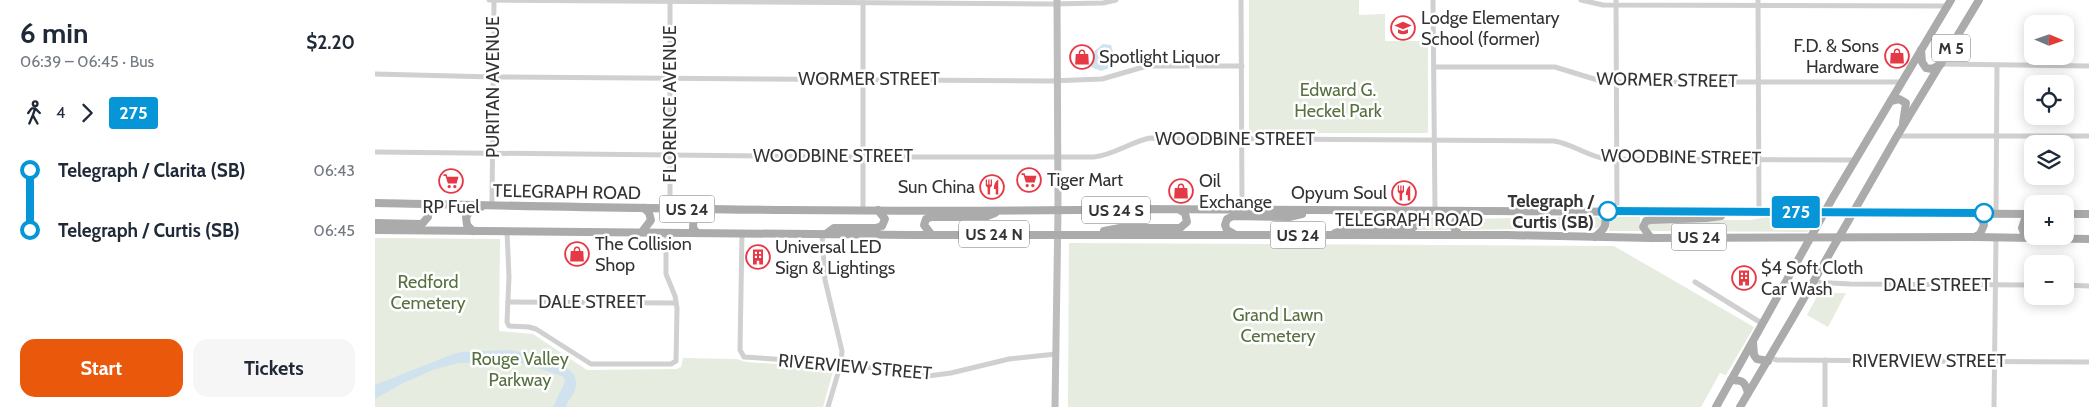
<!DOCTYPE html>
<meta charset="utf-8">
<style>
body{margin:0;font-family:Cabin,sans-serif;background:#f6f6f7;color:#1f2937;height:100vh;display:flex;flex-direction:column;font-size:19px;white-space:nowrap}
*{box-sizing:border-box;margin:0}
p{font-size:16px;color:#747a83}
.icon{flex:none;width:28px;height:28px;fill:none;stroke:currentColor;stroke-width:2;stroke-linecap:round;stroke-linejoin:round}
.map{position:relative;flex:1;overflow:hidden}
.sheet{display:flex;flex-direction:column;background:#fff;width:375px}
.sheet>*{flex:none}
.badge{padding:0 10px;border-radius:4px;font-size:18px;line-height:32px}
.needle{width:32px;rotate:92deg}
.fabs{position:absolute;left:1649px;top:15px;display:grid;gap:10px}
.fabs a{display:grid;place-items:center;width:50px;height:50px;border-radius:10px;background:#fff;box-shadow:0 2px 12px #0003;font-size:25px}
.map>.badge{position:absolute;translate:-50% -50%;box-shadow:0 0 0 2px #fff}
.legs{display:flex;align-items:center;gap:8px;height:55px;padding:0 20px;font-size:16px}
.legs p{margin-inline-start:auto}
.headline{display:flex;align-items:center;justify-content:space-between;height:85px;padding:0 20px}
h1{font-size:28px;font-weight:800;line-height:38px}
.cta{display:flex;gap:10px;margin-top:auto;padding:10px 20px}
.cta a{flex:1;height:58px;border-radius:15px;background:#ea580c;color:#fff;font-size:20px;font-weight:800;line-height:58px;text-align:center}
.cta a+a{background:#f6f6f7;color:#1f2937}
ul{padding:0 20px;list-style:none}
li{display:flex;align-items:center;gap:18px;height:60px;font-size:19px}
li i{display:grid;place-items:center;width:8px;height:100%;margin:0 6px;background:currentColor}
li i::after{content:'';width:12px;height:12px;margin:-6px;border:4px solid;border-radius:50%;background:#fff}
li p{margin-inline-start:auto}
li:first-child i{background:linear-gradient(#0000 50%,currentColor 0)}
li:last-child i{background:linear-gradient(currentColor 50%,#0000 0)}
main{display:flex;flex:1;min-height:0}
.map>svg:first-child{display:block}
.green{fill:#e6ecdf}
.water{fill:#cfe2ee}
.lines{fill:none;stroke-linecap:round;stroke-linejoin:round}
.street{stroke:#d0d0d0;stroke-width:5}
.secondary{stroke:#bdbdbd;stroke-width:7}
.primary{stroke:#ababab;stroke-width:8}
.line-1-casing{stroke:#fff;stroke-width:11}
.line-1{stroke:#0696d7;stroke-width:8}
.stop-1-dot{fill:#fff;stroke:#0696d7;stroke-width:2.5}
.labels{text-anchor:middle;stroke-width:5;stroke-linejoin:round;paint-order:stroke}
.shield{fill:#fff;stroke:#707070;stroke-width:1}
.shield-label{font-size:16px;font-weight:bold;fill:#333}
.poi-label{font-size:18px;fill:#333;stroke:#fff;text-anchor:start}
.street-label{font-size:18px;fill:#333;stroke:#fff}
.park-label{font-size:18px;fill:#56703f;stroke:#fff}
.stop-label{font-size:18px;font-weight:bold;fill:#333;stroke:#fff;text-anchor:end}
</style>
<main>
<section class="sheet">
<div class="headline"><div><h1>6 min</h1><p>06:39 – 06:45 · Bus</p></div><b>$2.20</b></div>
<div class="legs"><svg class="icon" aria-label="walk" viewBox="0 0 24 24"><circle cx="13" cy="4" r="2"/><path d="M13 8l-2 6 4 7M11 14l-3 7M7 12l3-4h3l4 4"/></svg>4<svg class="icon" aria-label="forward" viewBox="0 0 24 24"><path d="M9 5l7 7-7 7"/></svg><b class="badge" style="background:#0696d7;color:#fff">275</b></div>
<ul>
<li><i style="color:#0696d7"></i><b>Telegraph / Clarita (SB)</b><p>06:43</p></li>
<li><i style="color:#0696d7"></i><b>Telegraph / Curtis (SB)</b><p>06:45</p></li>
</ul>
<div class="cta"><a>Start</a><a>Tickets</a></div>
</section>
<div class="map">
<svg width="1714" height="407" viewBox="0 0 1714 407">
<rect width="100%" height="100%" fill="#fff"/>
<g class="green">
<polygon points="874,0 984,0 984,15 1010,14 1010,41 1053,41 1053,133 874,133"/>
<polygon points="1045,217 1074,217 1074,230 1043,230"/>
<polygon points="1182,217 1223,217 1227,221 1227,225 1222,228 1086,230 1083,229 1082,224 1092,219"/>
<polygon points="1235,217 1265,217 1265,231 1234,231"/>
<polygon points="1391,217 1433,217 1437,218 1438,222 1434,231 1431,232 1277,231 1272,228 1272,226 1280,220 1376,220"/>
<polygon points="0,238 125,239 124,331 158,334 212,370 302,369 306,367 308,358 362,359 371,362 459,368 448,407 0,407"/>
<polygon points="694,243 1239,246 1379,327 1351,375 1345,373 1326,407 693,407"/>
<polygon points="1444,293 1471,293 1453,327 1432,315"/>
</g>
<g class="water">
<polygon points="728,44 736,45 740,59 737,67 726,71 716,67 718,58 717,53"/>
<path d="M134,350c17,3 66,10 67,32 1,11 -8,16 -10,25h-13l10,-21 2,-7 -3,-3 -40,-13h-64l-25,7 -30,13 -28,16v-14l78,-31 10,-2z"/>
</g>
<g class="lines">
<g class="street">
<polyline points="114,0 675,4 728,3 741,0"/>
<polyline points="488,0 488,210"/>
<polyline points="866,0 867,210"/>
<polyline points="1058,0 1060,211"/>
<polyline points="1206,0 1228,5 1573,6"/>
<polyline points="1241,0 1242,211"/>
<polyline points="1383,0 1384,212"/>
<polyline points="1566,64 1714,66"/>
<polyline points="1059,67 1180,67 1229,82 1527,82"/>
<polyline points="0,74 118,77 674,81 727,79 772,66 867,66"/>
<polyline points="1522,136 1714,136"/>
<path d="M0,152l484,5h235c20,-2 36,-15 56,-19l404,3c19,3 33,15 52,18l249,1"/>
<polyline points="117,205 119,0"/>
<polyline points="295,208 295,0"/>
<polyline points="1621,214 1622,65"/>
<polyline points="132,231 134,277 132,322 134,326 154,327 161,329 216,364 296,364 301,361 302,308 300,296 291,274 291,232"/>
<polyline points="367,233 365,350 369,357 478,364 524,374 553,376 576,373 634,359 681,354"/>
<polyline points="447,234 450,280 467,351 466,363 453,407"/>
<polyline points="1320,282 1388,324"/>
<polyline points="1437,282 1475,284 1658,285"/>
<polyline points="1690,285 1714,286"/>
<polyline points="133,302 301,303"/>
<polyline points="1395,358 1402,360 1714,362"/>
<polyline points="1450,407 1450,360"/>
<polyline points="1619,407 1621,238"/>
</g>
<polyline class="secondary" points="680,407 683,210 682,0"/>
<g class="primary">
<polyline points="1546,50 1547,62 1551,68 1557,69 1566,64"/>
<polyline points="1516,101 1524,99 1531,103 1528,123"/>
<path d="M0,203c254,5 509,11 763,6l895,5"/>
<polyline points="1690,214 1714,214"/>
<polyline points="0,223 47,224 53,217 53,212 48,204"/>
<polyline points="0,230 534,235 1132,235 1276,238 1600,237 1714,239"/>
<polyline points="98,231 92,225 91,217 95,211 106,207"/>
<polyline points="729,231 745,228 805,228 812,222 810,213 805,210"/>
<polyline points="267,232 276,220 274,213 269,208"/>
<polyline points="322,233 318,228 319,213 325,209"/>
<polyline points="960,233 972,229 1036,228 1039,227 1041,217 1038,211"/>
<polyline points="451,234 459,228 501,228 507,226 510,219 503,210"/>
<polyline points="556,234 549,225 551,219 556,217 610,217 620,213"/>
<polyline points="859,234 852,230 850,225 852,219 858,216 914,217 927,214"/>
<polyline points="1084,235 1078,226 1086,211"/>
<path d="M1220,237c11,-9 13,-13 8,-26"/>
<polyline points="1600,237 1605,234 1609,225 1604,213"/>
<polyline points="1276,238 1268,227 1271,221 1275,220 1331,218 1346,216"/>
<polyline points="1656,238 1649,233 1647,228 1650,219 1658,215"/>
<polyline points="1378,342 1379,355 1382,359 1393,361"/>
<path d="M1356,380c12,0 14,2 17,13"/>
<polyline points="1341,407 1457,199 1576,0"/>
<polyline points="1365,407 1417,319 1522,136 1604,0"/>
</g>
</g>
<g class="lines">
<g class="line-1-casing">
<polyline id="line-1" points="1233,211 1609,213"/>
</g>
<use href="#line-1" class="line-1"/>
</g>
<defs>
<g id="school-ring" transform="scale(1.25)"><circle r="9.5" fill="#fff" stroke="#e63946" stroke-width="1.5"/><path d="M0-5L7-2L0 1L-7-2ZM-4 1L0 2.5L4 1V4Q0 6-4 4Z" fill="#e63946"/></g>
<g id="shop-ring" transform="scale(1.25)"><circle r="9.5" fill="#fff" stroke="#e63946" stroke-width="1.5"/><path d="M-5-2.5h2.3a2.7 3.5 0 0 1 5.4 0H5L5.5 6h-11ZM-1.5-2.5h3a1.5 2.3 0 0 0-3 0Z" fill="#e63946"/></g>
<g id="supermarket-ring" transform="scale(1.25)"><circle r="9.5" fill="#fff" stroke="#e63946" stroke-width="1.5"/><path d="M-6-5.5h2.5l.6 2H6L4.5 2H-2.5L-4.4-4H-6ZM-1.5 3.2a1.3 1.3 0 1 0 .1 0ZM3 3.2a1.3 1.3 0 1 0 .1 0Z" fill="#e63946"/></g>
<g id="restaurant-ring" transform="scale(1.25)"><circle r="9.5" fill="#fff" stroke="#e63946" stroke-width="1.5"/><path d="M-5-6h1v4h1v-4h1v4h1v-4h1v5L-1.5 .5V6h-2V.5L-5-1ZM5-6V6H3V1.5H1.5Q1.5-4 5-6Z" fill="#e63946"/></g>
<g id="building-ring" transform="scale(1.25)"><circle r="9.5" fill="#fff" stroke="#e63946" stroke-width="1.5"/><path d="M-4-6H4V6H1V3H-1V6H-4ZM-2.5-4.3h1.7v1.8h-1.7ZM.8-4.3h1.7v1.8H.8ZM-2.5-1h1.7V.8h-1.7ZM.8-1h1.7V.8H.8Z" fill="#e63946"/></g>
</defs>
<g fill-rule="evenodd">
<use href="#school-ring" x="1028" y="28"/>
<use href="#shop-ring" x="1522" y="56"/>
<use href="#shop-ring" x="707" y="57"/>
<use href="#supermarket-ring" x="654" y="180"/>
<use href="#supermarket-ring" x="76" y="181"/>
<use href="#restaurant-ring" x="617" y="187"/>
<use href="#shop-ring" x="806" y="191"/>
<use href="#restaurant-ring" x="1029" y="193"/>
<use href="#shop-ring" x="202" y="254"/>
<use href="#building-ring" x="383" y="257"/>
<use href="#building-ring" x="1369" y="278"/>
</g>
<g class="stop-1-dot">
<circle cx="1233" cy="211" r="9"/>
<circle cx="1609" cy="213" r="9"/>
</g>
<g class="labels">
<g class="shield">
<rect x="1557" y="34.5" width="38" height="27" rx="4"/>
<rect x="284.5" y="195.5" width="55" height="27" rx="4"/>
<rect x="707" y="196.5" width="68" height="27" rx="4"/>
<rect x="584" y="220.5" width="70" height="27" rx="4"/>
<rect x="895.5" y="221.5" width="55" height="27" rx="4"/>
<rect x="1296.5" y="223.5" width="55" height="27" rx="4"/>
</g>
<g class="shield-label">
<text x="1576" y="54">M 5</text>
<text x="312" y="215">US 24</text>
<text x="741" y="216">US 24 S</text>
<text x="619" y="240">US 24 N</text>
<text x="923" y="241">US 24</text>
<text x="1324" y="243">US 24</text>
</g>
<g class="poi-label">
<text x="1046" y="24">Lodge Elementary<tspan x="1046" dy="21">School (former)</tspan></text>
<text x="1504" y="52" text-anchor="end">F.D. &amp; Sons<tspan x="1504" dy="21">Hardware</tspan></text>
<text x="724" y="63">Spotlight Liquor</text>
<text x="672" y="186">Tiger Mart</text>
<text x="824" y="187">Oil<tspan x="824" dy="21">Exchange</tspan></text>
<text x="600" y="193" text-anchor="end">Sun China</text>
<text x="1012" y="199" text-anchor="end">Opyum Soul</text>
<text x="76" y="213" text-anchor="middle">RP Fuel</text>
<text x="220" y="250">The Collision<tspan x="220" dy="21">Shop</tspan></text>
<text x="400" y="253">Universal LED<tspan x="400" dy="21">Sign &amp; Lightings</tspan></text>
<text x="1386" y="274">$4 Soft Cloth<tspan x="1386" dy="21">Car Wash</tspan></text>
</g>
<g class="street-label">
<text x="494" y="85">WORMER STREET</text>
<text transform="translate(1292 80) rotate(1)" y="6">WORMER STREET</text>
<text transform="translate(118 87) rotate(-90)" y="6">PURITAN AVENUE</text>
<text transform="translate(295 104) rotate(-90)" y="6">FLORENCE AVENUE</text>
<text x="860" y="145">WOODBINE STREET</text>
<text x="458" y="162">WOODBINE STREET</text>
<text transform="translate(1306 157) rotate(1)" y="6">WOODBINE STREET</text>
<text transform="translate(192 192) rotate(1)" y="6">TELEGRAPH ROAD</text>
<text x="1034" y="226">TELEGRAPH ROAD</text>
<text x="1562" y="291">DALE STREET</text>
<text x="217" y="308">DALE STREET</text>
<text x="1554" y="367">RIVERVIEW STREET</text>
<text transform="translate(480 367) rotate(5)" y="6">RIVERVIEW STREET</text>
</g>
<g class="park-label">
<text x="963" y="96">Edward G.<tspan x="963" dy="21">Heckel Park</tspan></text>
<text x="53" y="288">Redford<tspan x="53" dy="21">Cemetery</tspan></text>
<text x="903" y="321">Grand Lawn<tspan x="903" dy="21">Cemetery</tspan></text>
<text x="145" y="365">Rouge Valley<tspan x="145" dy="21">Parkway</tspan></text>
</g>
<g class="stop-label">
<text x="1219" y="207">Telegraph /<tspan x="1219" dy="21">Curtis (SB)</tspan></text>
</g>
</g>
</svg>
<div class="fabs">
<a><svg class="needle" viewBox="-14 -14 28 28"><path d="M0-13l5 13h-10z" fill="#e53935"/><path d="M0 13l5-13h-10z" fill="#747a83"/></svg></a>
<a><svg class="icon" aria-label="locate" viewBox="0 0 24 24"><circle cx="12" cy="12" r="6"/><path d="M12 2v4M12 18v4M2 12h4M18 12h4"/></svg></a>
<a><svg class="icon" aria-label="layers" viewBox="0 0 24 24"><path d="M12 4l9 5-9 5-9-5zM3 14l9 5 9-5"/></svg></a>
<a>+</a>
<a>−</a>
</div>
<b class="badge" style="left:1421px;top:212px;background:#0696d7;color:#fff">275</b>
</div>
</main>
